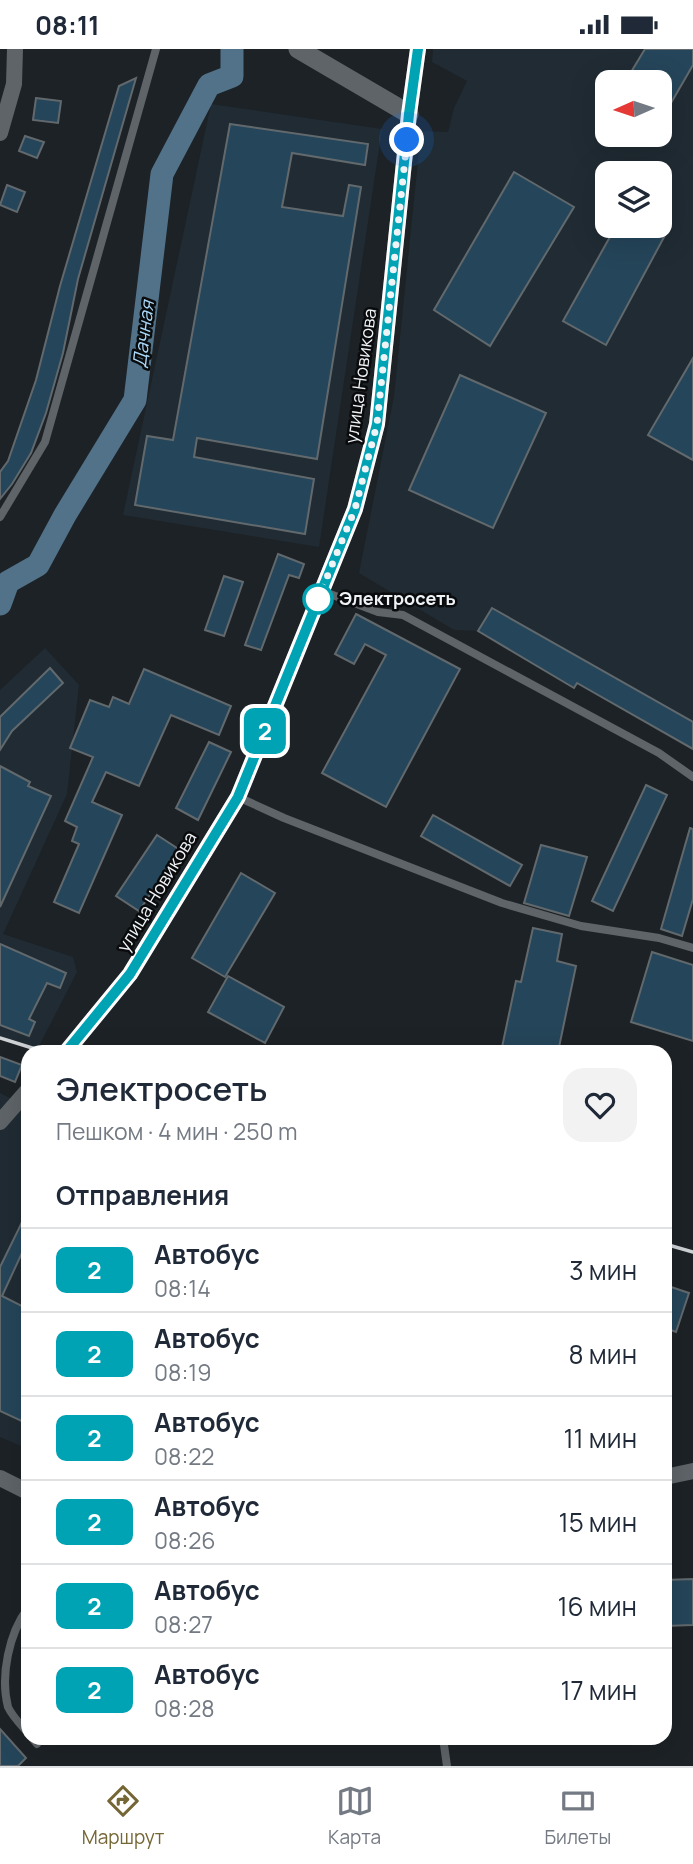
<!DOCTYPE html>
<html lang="ru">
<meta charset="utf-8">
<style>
body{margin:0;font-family:Manrope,sans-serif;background:#f2f2f3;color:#1f2937;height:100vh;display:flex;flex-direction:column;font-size:26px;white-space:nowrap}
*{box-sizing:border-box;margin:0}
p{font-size:23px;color:#747a83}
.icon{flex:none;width:38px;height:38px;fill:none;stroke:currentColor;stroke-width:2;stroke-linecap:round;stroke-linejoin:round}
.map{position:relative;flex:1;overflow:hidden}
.side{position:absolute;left:21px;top:996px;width:651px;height:700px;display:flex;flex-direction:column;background:#fff;border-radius:21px;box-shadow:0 7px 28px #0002}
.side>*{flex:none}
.badge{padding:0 14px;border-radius:10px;font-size:24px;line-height:46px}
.needle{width:46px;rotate:267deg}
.fabs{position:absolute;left:595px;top:21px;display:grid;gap:14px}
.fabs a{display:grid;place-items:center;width:77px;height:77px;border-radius:14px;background:#fff;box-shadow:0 7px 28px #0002;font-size:35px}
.you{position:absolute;width:35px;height:35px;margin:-18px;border:5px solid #fff;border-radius:50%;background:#1a73e8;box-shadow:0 0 0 10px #1a73e833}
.map>.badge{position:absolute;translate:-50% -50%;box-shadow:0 0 0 4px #fff}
h2{padding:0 35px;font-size:26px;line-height:63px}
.round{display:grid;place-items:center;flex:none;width:74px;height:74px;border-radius:21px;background:#f2f2f3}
.headline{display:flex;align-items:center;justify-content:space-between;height:119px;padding:0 35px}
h1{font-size:33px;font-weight:600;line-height:52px}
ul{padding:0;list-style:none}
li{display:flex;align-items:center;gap:21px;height:84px;padding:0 35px;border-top:2px solid #e0e1e3}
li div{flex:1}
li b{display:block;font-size:26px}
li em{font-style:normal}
li .badge{min-width:77px;font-weight:700;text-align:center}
.status{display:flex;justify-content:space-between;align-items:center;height:49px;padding:0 35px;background:#fff;direction:ltr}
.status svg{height:19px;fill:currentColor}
.menu{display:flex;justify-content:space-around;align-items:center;height:98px;border-top:2px solid #e0e1e3;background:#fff;font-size:19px;color:#747a83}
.menu a{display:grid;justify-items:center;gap:4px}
.menu .active{color:#746635}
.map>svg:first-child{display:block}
.built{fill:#202b33;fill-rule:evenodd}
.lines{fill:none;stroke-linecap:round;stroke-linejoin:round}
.river{stroke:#517289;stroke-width:23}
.building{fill:#25455a;stroke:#62696d;stroke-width:2}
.service{stroke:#5e6468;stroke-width:8}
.minor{stroke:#5e6468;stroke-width:16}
.tertiary{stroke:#5e6468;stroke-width:19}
.rail{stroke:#cfd2d5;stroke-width:3.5}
.line-casing{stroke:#fff;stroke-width:16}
.line{stroke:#00a3b4;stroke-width:10}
.walk{stroke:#f0f3f6;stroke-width:7;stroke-dasharray:0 12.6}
.stop-dot{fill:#fff;stroke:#00a3b4;stroke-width:3.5}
.labels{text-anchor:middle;stroke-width:5;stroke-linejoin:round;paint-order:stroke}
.street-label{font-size:18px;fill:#f0f3f6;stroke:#090b0d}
.stop-label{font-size:18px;font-weight:bold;fill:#f0f3f6;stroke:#090b0d;text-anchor:start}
.water-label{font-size:19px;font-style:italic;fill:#aad8f8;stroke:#090b0d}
</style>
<div class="status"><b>08:11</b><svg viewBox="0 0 49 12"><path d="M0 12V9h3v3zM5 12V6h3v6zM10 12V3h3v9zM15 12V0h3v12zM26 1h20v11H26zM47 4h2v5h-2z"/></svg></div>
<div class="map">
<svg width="693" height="1717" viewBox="0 0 693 1717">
<rect width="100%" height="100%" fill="#1d2226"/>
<g class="built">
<path d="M433,0h260v673l-201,-114 -14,23 -24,-1 -95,-57 35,-177 27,-265 27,1 6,-24 13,-27 -35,-19zM607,33h53v53h-53zM607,124h53v53h-53z"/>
<polygon points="211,55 382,80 319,498 123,466"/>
<polygon points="45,599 79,636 67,745 3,885 73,908 77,923 37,1001 0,987 0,641"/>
<polygon points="0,1044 28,1058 28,1400 0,1388"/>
</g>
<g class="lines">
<polyline class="river" points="0,555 8,533 38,516 65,466 135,351 162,125 209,36 232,27 232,0"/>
</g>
<g class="building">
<polygon points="645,0 693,0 693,16 660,73 660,33 625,33"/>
<polygon points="136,29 78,230 63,304 46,364 31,404 12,435 0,450 0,423 8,412 36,331 60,237 119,37"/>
<polygon points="36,49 61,52 58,74 33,71"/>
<polygon points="230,75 368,95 365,116 292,104 282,158 343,167 349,136 361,138 317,410 197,389 194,408 314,430 305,485 135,456 147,387 173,391"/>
<polygon points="25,87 44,93 37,109 19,102"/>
<polygon points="514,123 574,158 490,297 434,261"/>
<polygon points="7,136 25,143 17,163 0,156"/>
<polygon points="616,177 670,177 606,296 563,272"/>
<polygon points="693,309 693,411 648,386"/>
<polygon points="460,326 546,364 493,479 409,441"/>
<polygon points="278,505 304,515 299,529 289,526 261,601 245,596"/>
<polygon points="224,527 243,533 224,587 205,581"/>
<polygon points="492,559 693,673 693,700 577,634 574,639 478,582"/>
<polygon points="356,565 460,620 386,758 322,724 386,606 365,595 354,615 335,605"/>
<polygon points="50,619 63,634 12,682 0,701 0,668"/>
<polygon points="144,620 231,657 219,686 171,666 139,737 106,723 92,753 122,766 79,864 54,853 79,795 72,792 77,778 65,772 93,708 70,699 90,651 109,658 113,648 129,655"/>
<polygon points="209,693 231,703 198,771 176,759"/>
<polygon points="0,717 30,733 28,737 51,747 0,858"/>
<polygon points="646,736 667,746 613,862 592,852"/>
<polygon points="433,766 522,816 510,837 421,787"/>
<polygon points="690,779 693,780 693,850 682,887 661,880"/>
<polygon points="157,786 180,801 139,862 116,847"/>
<polygon points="541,796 587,808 569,867 524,854"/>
<polygon points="241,824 275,844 225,928 192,909"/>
<polygon points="533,879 562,885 557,912 576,917 558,1003 501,1003 516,932 521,933"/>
<polygon points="0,895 66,924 60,939 47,934 29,970 35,973 29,987 0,976"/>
<polygon points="652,903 693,916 693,992 631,973"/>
<polygon points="228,927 284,958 265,994 208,963"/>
<polygon points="0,1008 22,1016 15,1033 0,1027"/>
<polygon points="28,1161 28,1191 2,1247 28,1260 28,1375 0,1362 0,1218"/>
<polygon points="665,1236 689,1244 676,1283 665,1279"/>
<polygon points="693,1530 693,1576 665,1577 665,1531"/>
<polygon points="0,1680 26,1709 18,1717 0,1717"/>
</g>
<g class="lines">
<g class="service">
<polyline points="0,468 45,393 156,0"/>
<polyline points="322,542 378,563 403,566 659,704 693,728"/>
<polyline points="238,748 284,769 502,854 581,877 659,889 693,899"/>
<path d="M28,1559c-19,25 -28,68 -20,99 4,9 13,18 20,26"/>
<polyline points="32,1689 37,1695"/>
<polyline points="443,1689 447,1717"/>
</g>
<g class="minor">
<polyline points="0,84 14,35 15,0"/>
<polyline points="66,1003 130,925 238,748 355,460 377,375 409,65 418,0"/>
<polyline points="0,1073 28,1041"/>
<polyline points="665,1428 693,1422"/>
<polyline points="0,1429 28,1443"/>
</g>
<polyline class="tertiary" points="298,0 409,65"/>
<g class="rail">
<polyline points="0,989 45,1003"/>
<polyline points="665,1195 693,1203"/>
</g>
</g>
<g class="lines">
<g class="line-casing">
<polyline id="line" points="66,1003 130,925 238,748 355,460 377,375 409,65 418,0"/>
</g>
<use href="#line" class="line"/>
<polyline class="walk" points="318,550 355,460 377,375 407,91"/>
</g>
<circle class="stop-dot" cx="318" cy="550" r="14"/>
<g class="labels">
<g class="street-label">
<text transform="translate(361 327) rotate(-82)" y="6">улица Новикова</text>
<text transform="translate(157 843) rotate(-59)" y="6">улица Новикова</text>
</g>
<g class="stop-label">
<text x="339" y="556">Электросеть</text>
</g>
<g class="water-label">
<text transform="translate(143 285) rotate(-83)" y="7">Дачная</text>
</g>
</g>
</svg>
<div class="fabs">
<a><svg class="needle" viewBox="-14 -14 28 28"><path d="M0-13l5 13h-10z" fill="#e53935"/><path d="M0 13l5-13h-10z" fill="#747a83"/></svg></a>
<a><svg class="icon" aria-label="layers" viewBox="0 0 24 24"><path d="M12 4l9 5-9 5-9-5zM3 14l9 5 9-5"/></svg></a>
</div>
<div class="you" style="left:407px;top:91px"></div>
<b class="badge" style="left:265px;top:682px;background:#00a3b4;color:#fff">2</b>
<section class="side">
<div class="headline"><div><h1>Электросеть</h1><p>Пешком · 4 мин · 250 m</p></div><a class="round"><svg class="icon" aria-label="heart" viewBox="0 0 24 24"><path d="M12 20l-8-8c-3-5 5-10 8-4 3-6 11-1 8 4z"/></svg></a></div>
<h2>Отправления</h2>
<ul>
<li><span class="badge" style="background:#00a3b4;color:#fff">2</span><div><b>Автобус</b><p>08:14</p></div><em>3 мин</em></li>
<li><span class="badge" style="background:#00a3b4;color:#fff">2</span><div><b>Автобус</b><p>08:19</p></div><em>8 мин</em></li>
<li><span class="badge" style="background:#00a3b4;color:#fff">2</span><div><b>Автобус</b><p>08:22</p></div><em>11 мин</em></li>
<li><span class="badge" style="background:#00a3b4;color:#fff">2</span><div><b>Автобус</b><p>08:26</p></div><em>15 мин</em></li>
<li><span class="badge" style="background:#00a3b4;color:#fff">2</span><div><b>Автобус</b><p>08:27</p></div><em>16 мин</em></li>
<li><span class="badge" style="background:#00a3b4;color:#fff">2</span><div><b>Автобус</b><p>08:28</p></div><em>17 мин</em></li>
</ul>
</section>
</div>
<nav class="menu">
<a class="active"><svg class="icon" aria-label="directions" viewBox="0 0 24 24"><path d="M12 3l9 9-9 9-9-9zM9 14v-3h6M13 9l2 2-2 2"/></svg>Маршрут</a>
<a><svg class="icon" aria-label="map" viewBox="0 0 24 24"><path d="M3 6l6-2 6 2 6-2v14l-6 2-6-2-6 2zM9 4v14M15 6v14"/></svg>Карта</a>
<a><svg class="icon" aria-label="tickets" viewBox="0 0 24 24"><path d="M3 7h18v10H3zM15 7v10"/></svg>Билеты</a>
</nav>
